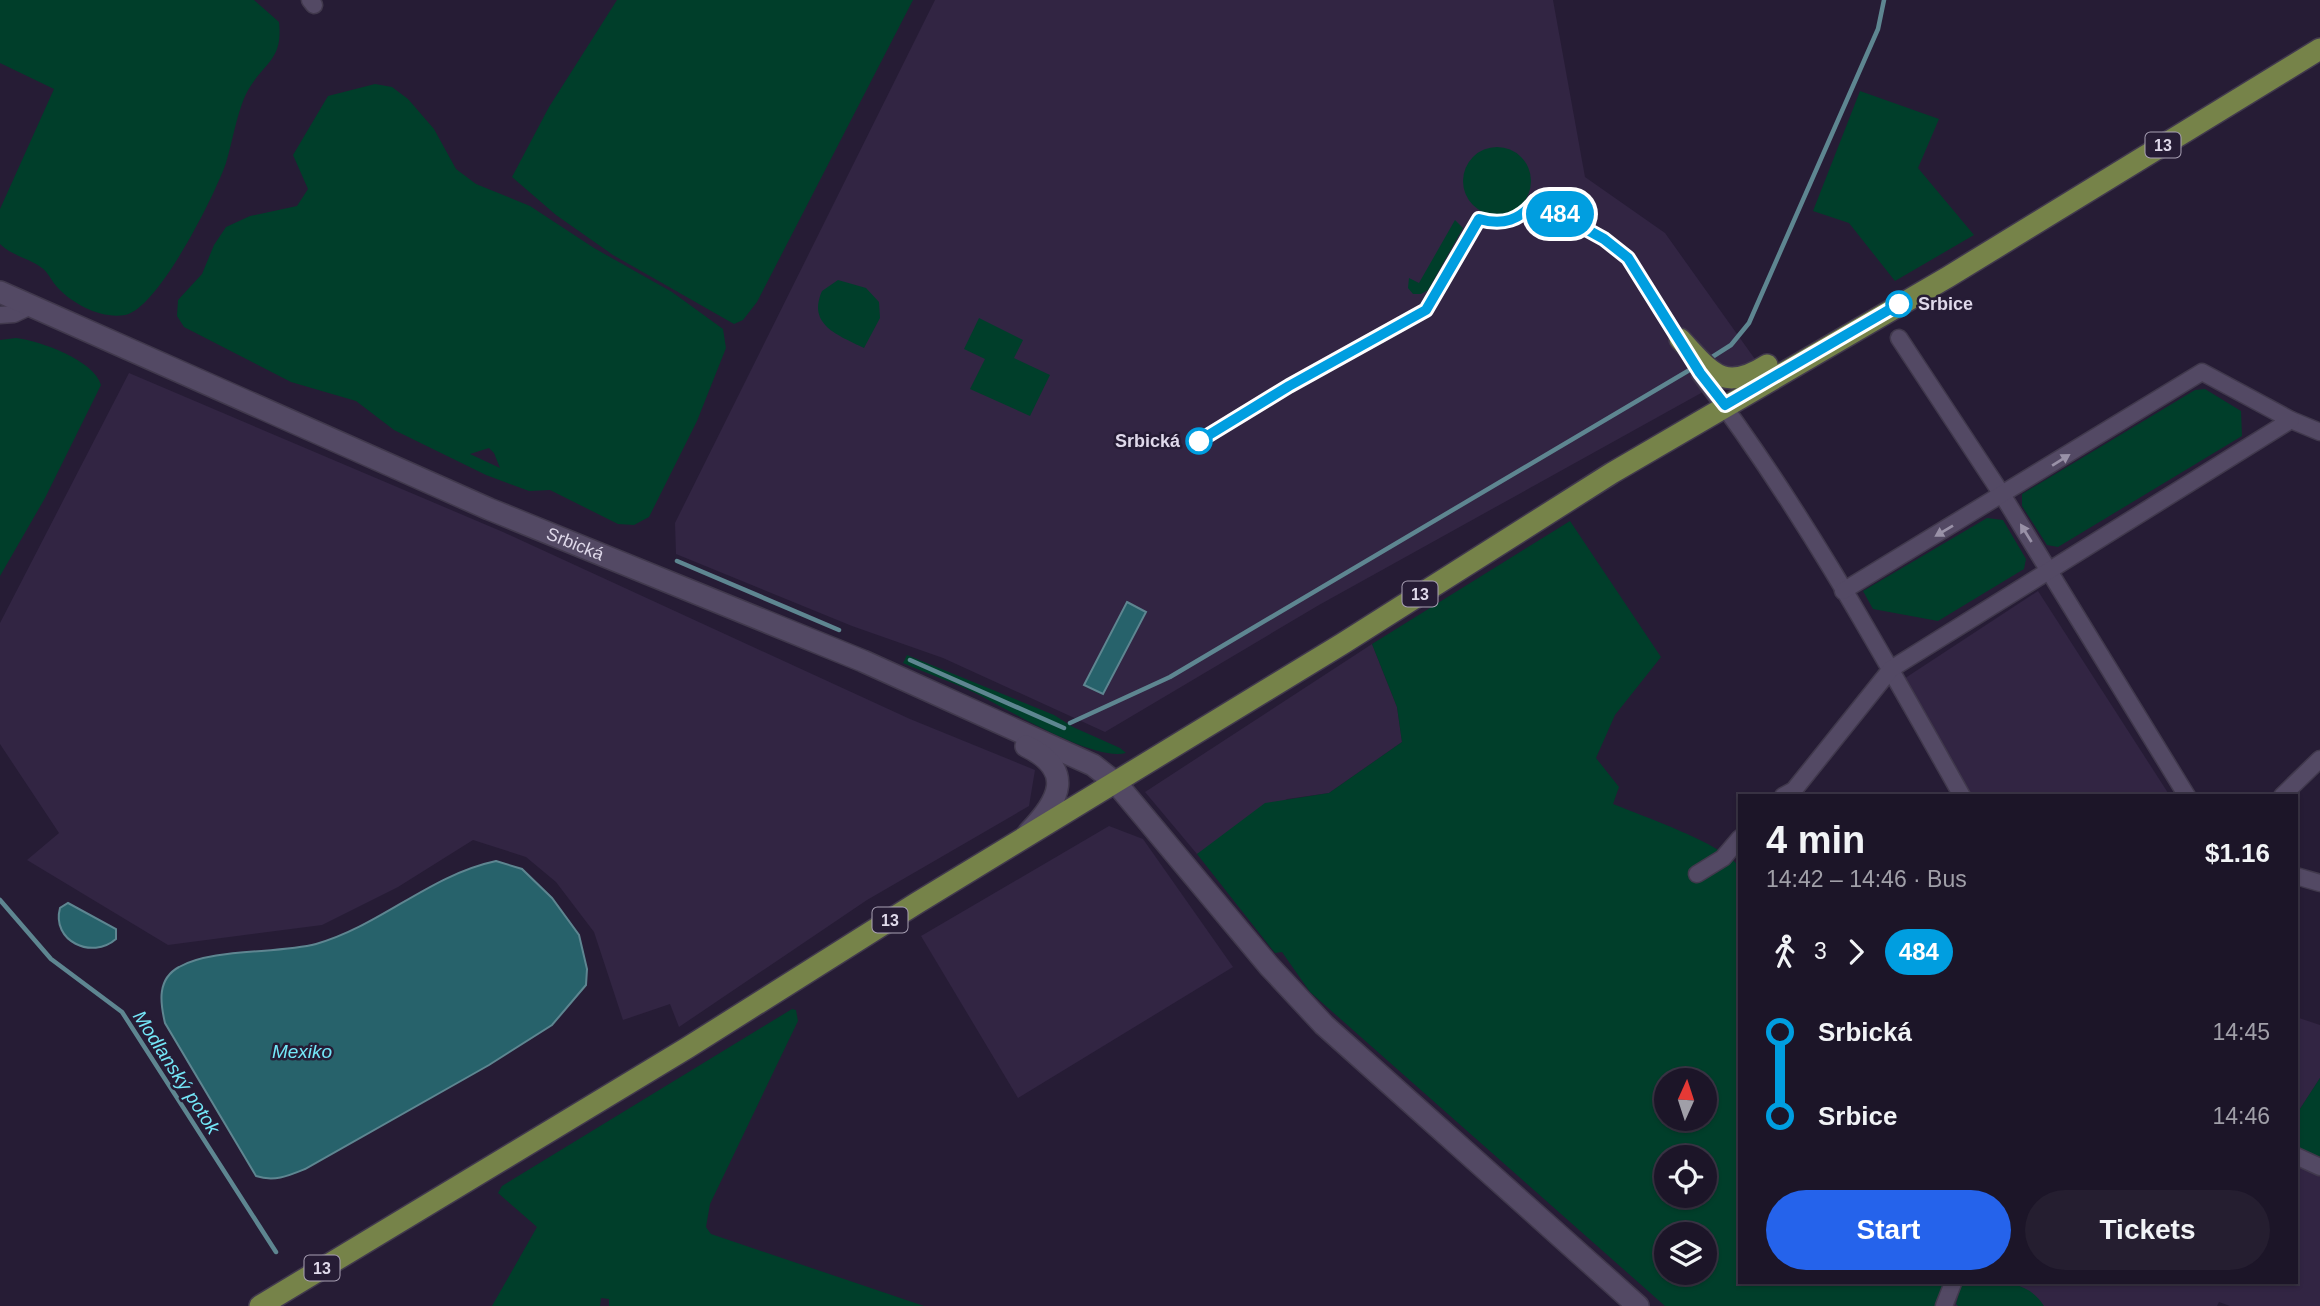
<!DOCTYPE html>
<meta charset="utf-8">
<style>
body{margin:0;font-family:Helvetica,sans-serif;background:#251e30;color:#f1f3f6;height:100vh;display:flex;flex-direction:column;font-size:26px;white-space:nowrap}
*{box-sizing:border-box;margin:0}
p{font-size:23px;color:#a09fa8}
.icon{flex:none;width:38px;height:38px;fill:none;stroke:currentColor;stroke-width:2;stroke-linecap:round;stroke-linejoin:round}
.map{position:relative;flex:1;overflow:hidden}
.sheet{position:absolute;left:1738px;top:794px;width:560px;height:490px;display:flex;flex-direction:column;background:#1c1528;border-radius:0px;box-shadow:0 2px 5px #0004,0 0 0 2px #3a3445}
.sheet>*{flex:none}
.badge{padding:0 14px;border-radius:23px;font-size:24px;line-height:46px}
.needle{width:46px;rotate:3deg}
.fabs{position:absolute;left:1654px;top:1068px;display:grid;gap:14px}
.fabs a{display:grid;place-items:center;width:63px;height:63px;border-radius:50%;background:#1c1528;box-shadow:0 2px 5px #0004,0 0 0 2px #3a3445;font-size:35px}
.map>.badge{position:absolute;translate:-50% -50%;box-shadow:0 0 0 4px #fff}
.legs{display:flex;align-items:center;gap:10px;height:77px;padding:0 28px;font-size:23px}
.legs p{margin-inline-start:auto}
.overview{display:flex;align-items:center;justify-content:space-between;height:119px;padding:0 28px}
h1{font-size:38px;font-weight:600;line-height:52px}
.primary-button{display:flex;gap:14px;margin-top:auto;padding:14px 28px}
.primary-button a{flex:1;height:80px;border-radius:42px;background:#2563eb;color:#fff;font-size:28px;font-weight:600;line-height:80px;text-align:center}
.primary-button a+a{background:#251e30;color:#f1f3f6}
ul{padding:0 28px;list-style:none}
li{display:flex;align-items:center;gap:24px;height:84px;font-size:26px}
li i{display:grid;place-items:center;width:10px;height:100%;margin:0 9px;background:currentColor}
li i::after{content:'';width:18px;height:18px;margin:-9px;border:5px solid;border-radius:50%;background:#1c1528}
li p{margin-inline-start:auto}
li:first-child i{background:linear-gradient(#0000 50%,currentColor 0)}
li:last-child i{background:linear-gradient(currentColor 50%,#0000 0)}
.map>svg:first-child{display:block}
.built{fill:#322543}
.green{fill:#003e2a;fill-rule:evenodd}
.water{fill:#27626b;stroke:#5e8691;stroke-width:2}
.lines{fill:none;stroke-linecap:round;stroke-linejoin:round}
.stream{stroke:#5e8691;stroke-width:4.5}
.street-casing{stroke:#41394d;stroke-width:19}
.secondary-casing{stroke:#41394d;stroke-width:24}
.primary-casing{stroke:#41394d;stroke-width:24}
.street{stroke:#534964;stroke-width:16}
.secondary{stroke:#534964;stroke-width:21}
.primary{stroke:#768349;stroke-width:21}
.oneway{fill:#9991a7}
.line-1-casing{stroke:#fff;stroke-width:16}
.line-1{stroke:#009ee0;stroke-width:10}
.stop-1-dot{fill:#fff;stroke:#009ee0;stroke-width:3.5}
.labels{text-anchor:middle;stroke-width:5;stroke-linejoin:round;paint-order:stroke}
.shield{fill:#261c35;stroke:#a8a0b4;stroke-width:2}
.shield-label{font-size:16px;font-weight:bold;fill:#dfd9ea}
.stop-label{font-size:18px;font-weight:bold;fill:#dfd9ea;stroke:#261c35;text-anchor:start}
.street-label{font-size:18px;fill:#dfd9ea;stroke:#261c35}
.water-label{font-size:19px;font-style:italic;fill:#74e7f8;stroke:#261c35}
</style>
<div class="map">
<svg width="2320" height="1306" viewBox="0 0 2320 1306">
<rect width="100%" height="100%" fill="#261c35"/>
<g class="built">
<polygon points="935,0 1553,0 1585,177 1665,233 1757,362 1319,605 1105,732 943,658 852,626 676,554 675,523"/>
<polygon points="129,373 503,532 910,719 1035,770 1029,806 867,900 679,1027 670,1004 623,1020 594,932 556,882 526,857 473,840 398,887 322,925 168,945 27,860 59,833 0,744 0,623"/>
<polygon points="2038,591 2170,796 1953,796 1890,688"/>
<polygon points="1372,644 1397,707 1402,742 1329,793 1287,799 1197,854 1145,792"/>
<polygon points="1109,826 1143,839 1233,967 1018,1098 921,936"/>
<polygon points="2296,1017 2320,1025 2320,1078 2296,1115"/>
<polygon points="2296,1165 2320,1176 2320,1306 2230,1306 2219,1302 2217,1306 1938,1306 1947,1283 2296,1283"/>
</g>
<g class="green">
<path d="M0,0h254l25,22c4,37 -13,39 -29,65 -12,18 -17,54 -24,76 -11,32 -68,146 -101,152 -23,4 -51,-10 -67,-27 -6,-6 -10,-16 -16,-20 -13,-10 -30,-12 -42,-24v-35l54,-120 -54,-26z"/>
<polygon points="617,0 913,0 757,302 743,320 734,324 613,255 556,215 512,177 549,107"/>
<path d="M375,84l17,3 16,12 26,30 22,40 20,15 54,22 64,42 78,44 51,37 3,19 -29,73 -48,96 -15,8 -16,-1 -68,-34 -21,1 -43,-16 -92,-45 -38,-29 -65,-19 -107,-55 -7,-11 1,-16 24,-26 12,-29 12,-18 24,-11 47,-10 11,-17 -15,-34 35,-59zM489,448l5,5 6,15 -30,-14z"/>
<polygon points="1860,91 1939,119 1918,168 1974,235 1895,281 1849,223 1813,211"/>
<circle cx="1497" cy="181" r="34"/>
<polygon points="1455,220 1463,228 1428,290 1421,294 1413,294 1408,288 1409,278 1419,283"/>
<path d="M838,280l28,8 13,14 1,16 -16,30c-26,-13 -57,-23 -42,-57z"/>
<polygon points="979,318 1023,340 1014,358 1050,375 1030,416 970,389 985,359 964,349"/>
<path d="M16,338c24,3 78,22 85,47l-56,113 -45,78v-236z"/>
<polygon points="2205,389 2241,411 2242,436 2058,547 2047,545 2022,506 2022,494 2195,390"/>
<polygon points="1987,518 2003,520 2026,559 2024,569 1938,621 1873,609 1863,591"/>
<path d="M1570,521l91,136 -46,58 -19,43 23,29 -6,17c27,11 113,41 126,63l1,416h207l-9,23h-273l-355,-314 -28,-40 -7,1 -78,-99 68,-51 64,-10 73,-51 -5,-35 -25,-63zM1666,1080h38v38h-38zM1666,1157h38v38h-38zM1666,1234h38v38h-38z"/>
<path d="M907,655l147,60 19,12 47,21 6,5c-33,9 -120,-45 -153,-61 -23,-11 -47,-19 -70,-29z"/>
<polygon points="792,1009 796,1010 798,1021 710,1204 706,1227 711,1234 924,1306 609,1306 609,1299 601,1298 600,1306 492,1306 537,1227 498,1193 502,1186"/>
<polygon points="2320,1078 2320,1176 2296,1165 2296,1115"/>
<path d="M1962,1283c31,0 63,-7 82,23h-86l-2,-2z"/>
</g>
<g class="water">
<polygon points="1127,602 1146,612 1103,694 1084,685"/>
<path d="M496,861l26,8 30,29 27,37 8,34 -1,16 -34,40 -63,40 -184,104c-17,7 -31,13 -49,7l-91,-153c-5,-21 -8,-44 14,-56 33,-19 99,-13 137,-23 64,-18 114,-69 180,-83z"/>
<path d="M68,903l48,26v10c-24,21 -65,2 -56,-31z"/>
</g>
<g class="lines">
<g class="stream">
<polyline points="1709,359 1731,345 1749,323 1878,29 1884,0"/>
<polyline points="677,561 839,630"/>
<polyline points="910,660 1064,728"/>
<polyline points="1070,723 1170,677 1698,365"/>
<polyline points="0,900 51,959 122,1012 276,1252"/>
</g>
<g class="street-casing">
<g id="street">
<polyline points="310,0 314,5"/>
<polyline points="0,315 14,314 33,305"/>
<polyline points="1899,338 2003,496 2187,796"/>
<path d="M1700,374c100,131 181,278 262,422"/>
<polyline points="2291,420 2320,432"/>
<polyline points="1783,796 1794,790 1891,669 2291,420 2202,372 1843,591"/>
<polyline points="2282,796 2320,759"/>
<polyline points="1697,874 1723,858 1740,838"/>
<polyline points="2296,876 2320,883"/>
<polyline points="2296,1156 2320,1167"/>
<polyline points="1944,1306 1953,1283"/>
</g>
</g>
<g class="secondary-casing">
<g id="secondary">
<path id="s1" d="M0,292l489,217 374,152 230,104 23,18 153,183 55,59 314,281"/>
<path d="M1026,746c49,24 34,54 3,86"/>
</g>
</g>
<g class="primary-casing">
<g id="primary">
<path d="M1680,339c31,33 43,54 87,26"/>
<polyline points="260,1306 687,1048 917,903 1342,644 1612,473 1948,277 2320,49"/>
</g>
</g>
<use href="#street" class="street"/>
<use href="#secondary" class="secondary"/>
<use href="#primary" class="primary"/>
</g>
<defs><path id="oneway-solid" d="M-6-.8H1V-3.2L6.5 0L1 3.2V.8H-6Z" transform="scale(1.75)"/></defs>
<g class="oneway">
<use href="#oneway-solid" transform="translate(2061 460) rotate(-32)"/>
<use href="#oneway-solid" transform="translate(1944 531) rotate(149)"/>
<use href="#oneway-solid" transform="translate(2026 533) rotate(-122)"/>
</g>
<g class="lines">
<g class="line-1-casing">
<path id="line-1" d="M1199,441l90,-55 137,-76 53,-91c24,7 41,1 56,-18l69,38 24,19 72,115 25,32 174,-101"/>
</g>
<use href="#line-1" class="line-1"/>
</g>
<g class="stop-1-dot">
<circle cx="1899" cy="304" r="12"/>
<circle cx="1199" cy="441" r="12"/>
</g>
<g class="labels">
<g class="shield">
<rect x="2145.5" y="132.5" width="35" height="25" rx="5"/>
<rect x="1402.5" y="581.5" width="35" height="25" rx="5"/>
<rect x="872.5" y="907.5" width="35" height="25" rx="5"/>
<rect x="304.5" y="1255.5" width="35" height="25" rx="5"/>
</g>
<g class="shield-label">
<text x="2163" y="151">13</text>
<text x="1420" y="600">13</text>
<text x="890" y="926">13</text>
<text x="322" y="1274">13</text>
</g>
<g class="stop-label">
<text x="1918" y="310">Srbice</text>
<text x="1180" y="447" text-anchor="end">Srbická</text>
</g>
<g class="street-label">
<text dy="6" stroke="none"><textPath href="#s1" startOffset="628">Srbická</textPath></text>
</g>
<g class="water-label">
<text x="302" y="1058">Mexiko</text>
<text transform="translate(177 1072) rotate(57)" y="7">Modlanský potok</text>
</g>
</g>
</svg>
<div class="fabs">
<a><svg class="needle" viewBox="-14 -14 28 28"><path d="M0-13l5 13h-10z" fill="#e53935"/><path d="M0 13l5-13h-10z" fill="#a09fa8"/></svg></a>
<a><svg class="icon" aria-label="locate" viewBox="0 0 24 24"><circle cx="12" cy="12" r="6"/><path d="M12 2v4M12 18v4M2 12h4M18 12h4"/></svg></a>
<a><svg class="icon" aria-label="layers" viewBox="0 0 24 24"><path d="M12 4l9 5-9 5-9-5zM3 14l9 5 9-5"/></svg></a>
</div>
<b class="badge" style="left:1560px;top:214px;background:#009ee0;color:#fff">484</b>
<section class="sheet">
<div class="overview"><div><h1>4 min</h1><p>14:42 – 14:46 · Bus</p></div><b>$1.16</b></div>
<div class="legs"><svg class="icon" aria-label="walk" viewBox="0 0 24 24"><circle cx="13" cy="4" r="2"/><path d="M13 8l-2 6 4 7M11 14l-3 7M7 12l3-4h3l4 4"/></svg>3<svg class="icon" aria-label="forward" viewBox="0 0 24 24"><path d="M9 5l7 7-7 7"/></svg><b class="badge" style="background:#009ee0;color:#fff">484</b></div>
<ul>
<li><i style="color:#009ee0"></i><b>Srbická</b><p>14:45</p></li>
<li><i style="color:#009ee0"></i><b>Srbice</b><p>14:46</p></li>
</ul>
<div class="primary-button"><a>Start</a><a>Tickets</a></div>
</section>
</div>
